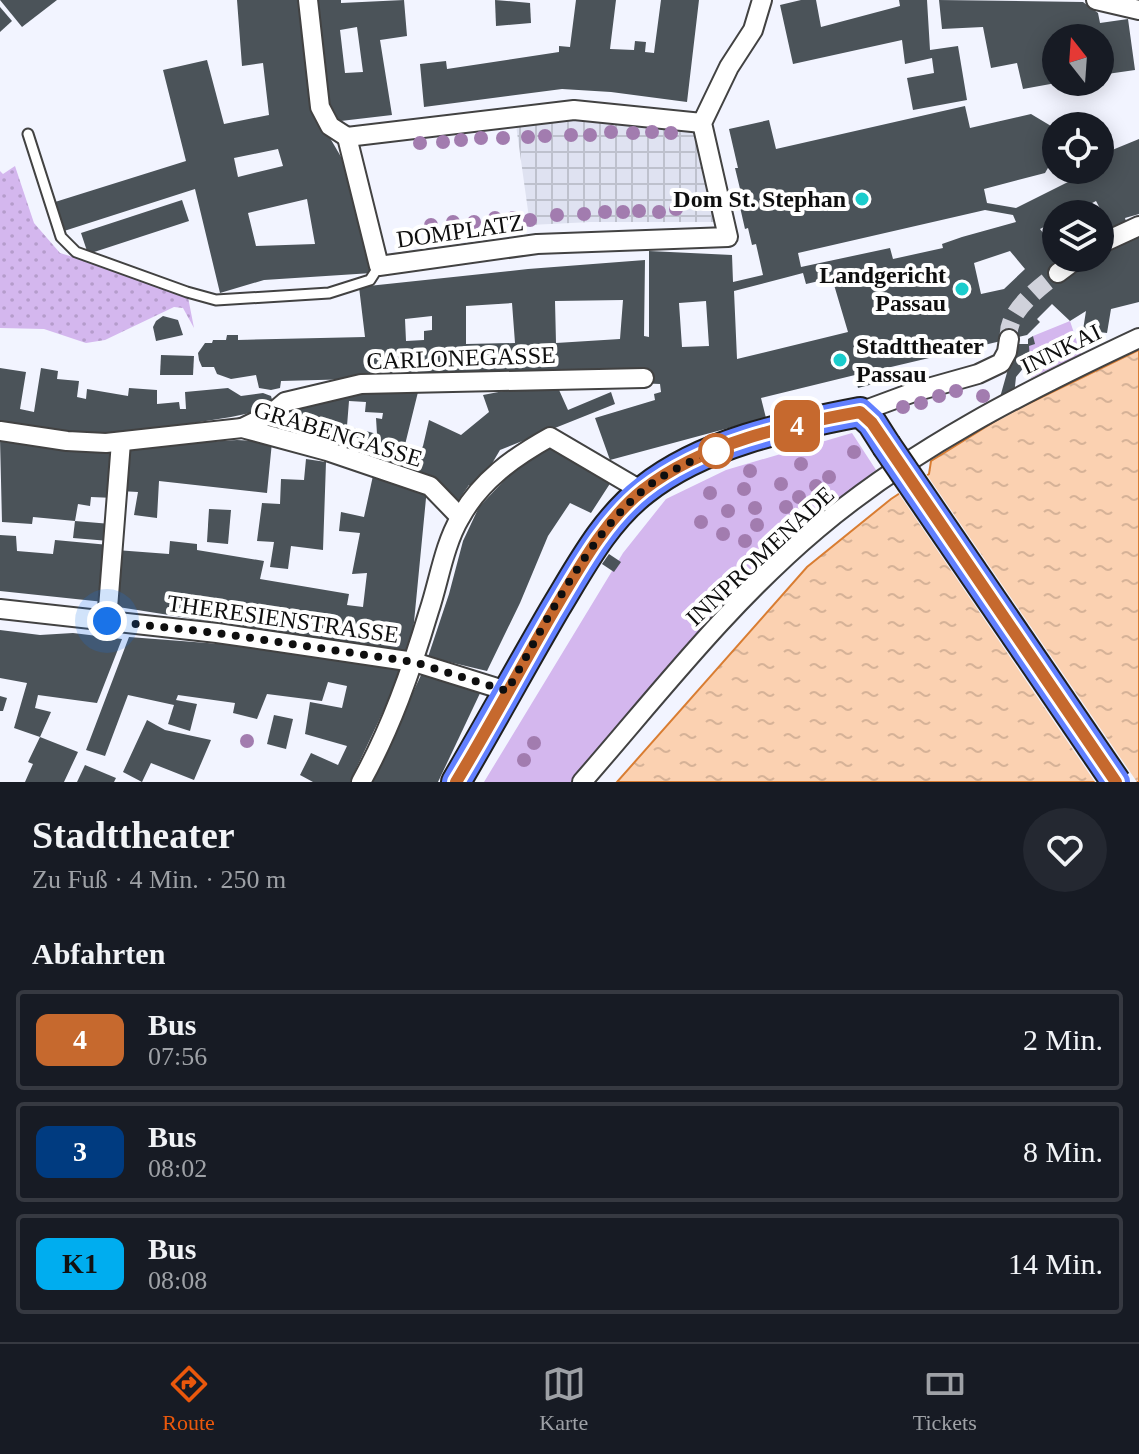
<!DOCTYPE html>
<html lang="de">
<meta charset="utf-8">
<style>
body{margin:0;font-family:Georgia,serif;background:#242831;color:#f1f3f6;height:100vh;display:flex;flex-direction:column;font-size:30px;white-space:nowrap}
*{box-sizing:border-box;margin:0}
p{font-size:26px;color:#9ea1a6}
.icon{flex:none;width:44px;height:44px;fill:none;stroke:currentColor;stroke-width:2;stroke-linecap:round;stroke-linejoin:round}
.map{position:relative;height:782px;overflow:hidden}
.panel{display:flex;flex-direction:column;background:#171b24;flex:1}
.panel>*{flex:none}
.badge{padding:0 16px;border-radius:12px;font-size:28px;line-height:52px}
.needle{width:52px;rotate:343deg}
.fabs{position:absolute;left:1042px;top:24px;display:grid;gap:16px}
.fabs a{display:grid;place-items:center;width:72px;height:72px;border-radius:50%;background:#171b24;box-shadow:0 4px 20px #0003;font-size:40px}
.you{position:absolute;width:40px;height:40px;margin:-20px;border:6px solid #fff;border-radius:50%;background:#1a73e8;box-shadow:0 0 0 12px #1a73e833}
.map>.badge{position:absolute;translate:-50% -50%;box-shadow:0 0 0 4px #fff}
h2{padding:0 32px;font-size:30px;line-height:72px}
.round{display:grid;place-items:center;flex:none;width:84px;height:84px;border-radius:42px;background:#242831}
.headline{display:flex;align-items:center;justify-content:space-between;height:136px;padding:0 32px}
h1{font-size:38px;font-weight:800;line-height:60px}
ul{padding:0;list-style:none}
li{display:flex;align-items:center;gap:24px;height:100px;margin:0 16px 12px;padding:0 16px;border:4px solid #363941;border-radius:8px}
li div{flex:1}
li b{display:block;font-size:30px}
li em{font-style:normal}
li .badge{min-width:88px;font-weight:700;text-align:center}
.menu{display:flex;justify-content:space-around;align-items:center;height:112px;border-top:2px solid #363941;background:#171b24;font-size:22px;color:#9ea1a6}
.menu a{display:grid;justify-items:center;gap:4px}
.menu .on{color:#ea580c}
.map>svg:first-child{display:block}
.park{fill:#d4b7ee}
.garden{fill:url(#garden-dots)}
.plaza{fill:url(#plaza-grid)}
.water{fill:url(#water-ripples);stroke:#d97d32;stroke-width:2}
.pier{fill:#f2f4ff}
.building{fill:#4b5359;fill-rule:evenodd}
.lines{fill:none;stroke-linecap:round;stroke-linejoin:round}
.street-tunnel{stroke:#d0d2db;stroke-width:18;stroke-dasharray:18 9;stroke-linecap:butt}
.lane-casing{stroke:#424242;stroke-width:13}
.street-casing{stroke:#424242;stroke-width:22}
.primary-casing{stroke:#202020;stroke-width:32}
.lane{stroke:#fff;stroke-width:9}
.street{stroke:#fff;stroke-width:18}
.primary{stroke:#6280ff;stroke-width:28}
.primary-bridge-casing{stroke:#202020;stroke-width:32;stroke-linecap:butt}
.primary-bridge{stroke:#6280ff;stroke-width:28}
.tree{fill:#a27caf}
.line-casing{stroke:#fff;stroke-width:18}
.line{stroke:#c6692e;stroke-width:12}
.walk{stroke:#0f0f0f;stroke-width:8;stroke-dasharray:0 14.4}
.poi-dot{fill:#1bcccc;stroke:#fff;stroke-width:3}
.stop-dot{fill:#fff;stroke:#c6692e;stroke-width:4}
.labels{text-anchor:middle;stroke-width:8;stroke-linejoin:round;paint-order:stroke}
.poi-label{font-size:24px;font-weight:bold;fill:#0f0f0f;stroke:#fff;text-anchor:end}
.street-label{font-size:24px;fill:#0f0f0f;stroke:#fff}
</style>
<div class="map">
<svg width="1139" height="782" viewBox="0 0 1139 782">
<defs>
<pattern id="garden-dots" width="8" height="8" patternUnits="userSpaceOnUse" patternTransform="scale(2)"><rect width="8" height="8" fill="#d4b7ee"/><path d="M2 2h.1M6 6h.1" fill="none" stroke="#b59ccb" stroke-width="1.8" stroke-linecap="round"/></pattern>
<pattern id="plaza-grid" width="8" height="8" patternUnits="userSpaceOnUse" patternTransform="scale(2)"><rect width="8" height="8" fill="#dfe2f1"/><path d="M0 4h8M4 0v8" fill="none" stroke="#bec1cd"/></pattern>
<pattern id="water-ripples" width="26" height="14" patternUnits="userSpaceOnUse" patternTransform="scale(2)"><rect width="26" height="14" fill="#fbd1b1"/><path d="M2 4q2-2 4 0t4 0M15 11q2-2 4 0t4 0" fill="none" stroke="#d6b297"/></pattern>
</defs>
<rect width="100%" height="100%" fill="#f2f4ff"/>
<g class="park">
<polygon points="1070,321 1081,354 1031,378 1028,346 1034,344 1033,336"/>
<polygon points="852,433 876,470 785,542 692,641 575,782 484,782 623,553 666,499 726,470"/>
</g>
<polygon class="garden" points="15,166 34,223 60,253 187,292 194,328 183,308 174,307 105,340 86,343 44,329 0,328 0,171 3,174"/>
<polygon class="plaza" points="575,121 704,132 725,222 591,222 530,225 516,125"/>
<polygon class="water" points="1139,350 1139,782 617,782 807,567 891,499 929,474 931,461 1005,415"/>
<polygon class="pier" points="925,472 1137,782 1095,782 897,491"/>
<g class="building">
<polygon points="0,0 57,0 22,27"/>
<path d="M237,0h65l14,114 42,72 14,87 -108,7 -44,13 -25,-104 -131,42 -9,-29 131,-41 -23,-91 44,-10 17,64 45,-9 -6,-52 -21,3zM278,149l5,17 -45,11 -4,-19zM307,199l8,45 -59,2 -8,-33z"/>
<path d="M312,0h29v3l63,-3 3,36 -27,4 12,75 -60,7zM357,27l6,45 -18,1 -5,-43z"/>
<polygon points="495,0 530,3 531,23 496,26"/>
<polygon points="576,0 616,0 610,49 634,50 635,41 646,42 645,52 654,53 661,0 699,0 687,102 611,92 562,89 424,107 420,64 446,61 447,69 559,52 559,46 570,47"/>
<polygon points="801,0 816,0 821,27 900,6 899,0 927,0 930,50 958,46 967,100 913,110 907,78 934,73 932,58 905,64 902,40 793,64 780,5"/>
<polygon points="939,0 1083,2 1098,13 1100,23 1128,19 1135,70 1100,75 1100,38 1056,38 1056,83 1023,89 1017,63 991,68 983,27 942,29"/>
<polygon points="0,7 12,21 0,32"/>
<path d="M965,106l5,22 61,-14 20,12 5,22v6l-11,19 -61,16 3,14 29,5 72,-36v-2h12v-15l39,-16v75l-14,4 2,7 -27,11v-16l4,-4 -8,-15 -25,13h-15v7l-16,8 16,20v9h28l3,3 13,-3v-5l39,-18v67l-28,7 -4,24 -24,-3 3,-19 -16,10 -18,-17 -15,15 3,3 -13,13 -153,36 3,12 -19,5 -3,-13 -94,23 5,20 -156,42 -15,-42 60,-18 -1,-6 7,-2 -1,-8 -194,-8 -185,5 -1,7 -9,2 -12,-2 -3,-13 -25,4 -14,-5 -3,-7h-12l-3,-7 -1,-7 7,-10h7l1,-3h13l1,-5h11v5l127,-3 -6,-50 169,-18 117,-9 -1,76 5,1v-86l83,4 1,27 30,-7 -7,-31 -4,1 -4,-17 -3,1 -8,-35 4,-1 -6,-25h3l-9,-39 40,-9 7,29zM985,210l28,5 3,7 -54,15 -20,7 1,4 -50,11 -3,-11 -89,19 -3,-14zM1010,251l15,18 -21,20 -23,5 -7,-31zM803,273l3,11 26,-6 16,54 -111,27 -3,-68zM623,300l-3,39 -64,4 -1,-42zM706,301l3,45 -27,1 -3,-44zM512,303l3,40 -49,1v-38zM432,316v14l-8,1v9l-18,1 -1,-22z"/>
<polygon points="182,200 189,221 88,254 81,233"/>
<polygon points="163,316 178,320 183,335 156,341 153,327 156,321"/>
<polygon points="1033,336 1035,344 1029,346 1030,360 1016,377 1014,395 999,401 1015,344 1028,344 1028,339"/>
<polygon points="161,355 194,356 193,375 160,375"/>
<polygon points="0,368 26,372 20,409 34,412 41,368 58,371 57,379 79,381 77,397 86,399 87,389 128,396 129,388 157,390 157,404 179,402 180,409 186,409 185,392 228,388 241,396 263,393 271,396 273,403 250,413 231,417 124,434 76,435 0,425"/>
<polygon points="555,381 568,410 611,392 615,404 500,450 477,489 469,485 456,504 410,470 423,446 429,420 461,435 489,412 483,395"/>
<path d="M419,388l-20,81 -109,-31 1,-30 58,-11v-8zM349,401l17,1 -1,10 18,1 -1,6 -6,-1 1,16 -30,-8z"/>
<polygon points="0,439 119,449 114,498 91,497 90,506 78,504 75,521 33,517 32,524 2,522"/>
<polygon points="237,440 272,442 267,493 159,481 157,518 134,515 138,492 120,491 124,447"/>
<polygon points="546,446 611,482 591,513 570,503 548,536 520,603 487,671 428,657 449,594 463,541 479,507 517,467"/>
<polygon points="306,459 326,462 323,550 291,546 288,569 270,567 274,542 257,541 262,503 280,504 281,479 304,480"/>
<polygon points="374,471 427,488 411,653 112,606 116,550 169,554 170,541 197,544 197,550 264,561 260,579 349,594 347,605 363,607 367,573 352,574 360,533 339,531 341,512 364,517"/>
<polygon points="209,509 231,510 228,544 207,542"/>
<polygon points="75,521 111,524 109,541 73,538"/>
<polygon points="0,535 16,536 17,551 53,554 55,540 109,545 104,602 0,591"/>
<polygon points="609,554 621,562 614,572 602,564"/>
<polygon points="0,630 40,635 73,633 122,639 97,703 38,695 35,708 51,712 40,737 78,752 64,782 25,782 33,764 28,762 40,737 14,728 27,683 0,678"/>
<polygon points="129,637 233,645 404,667 350,782 313,782 300,775 311,753 338,765 347,746 305,734 310,702 342,708 347,686 328,682 322,701 267,694 257,719 233,713 235,703 178,695 176,700 197,704 190,731 168,724 174,705 128,695 105,756 86,750"/>
<polygon points="422,673 482,689 438,782 371,782"/>
<polygon points="0,696 7,698 3,711 0,711"/>
<polygon points="274,715 293,719 286,749 267,744"/>
<polygon points="147,720 165,730 211,740 194,780 151,763 142,782 123,772"/>
<polygon points="85,765 116,778 114,782 77,782"/>
</g>
<g class="lines">
<path class="street-tunnel" d="M1009,339c-4,-27 30,-51 49,-66"/>
<g class="lane-casing">
<polyline id="lane" points="28,134 61,237 76,252 187,292 216,300 329,293 370,280 379,266"/>
</g>
<g class="street-casing">
<g id="street">
<polyline points="308,0 320,107 330,126 347,137"/>
<polyline points="1096,0 1139,10"/>
<polyline points="347,137 379,266 537,244 728,237 702,123 729,67 753,30 762,0"/>
<polyline points="347,137 574,110 702,123"/>
<polyline points="1100,244 1139,226"/>
<polyline points="1058,273 1074,261"/>
<polyline points="860,412 914,392 978,374 1001,363 1007,352 1009,339"/>
<polyline points="242,428 271,414 285,402 361,384 644,378"/>
<polyline points="0,431 67,441 106,443 242,428 327,451 430,486 460,517"/>
<polyline points="0,609 217,633 414,662 507,691"/>
<polyline points="107,621 121,442"/>
<path d="M361,782c30,-54 50,-111 68,-171 10,-30 15,-66 31,-93 20,-37 54,-61 90,-81l92,54"/>
<path d="M582,782c75,-86 147,-179 235,-253 96,-81 209,-138 322,-191"/>
</g>
</g>
<g class="primary-casing">
<path id="primary" d="M456,782c34,-58 66,-117 100,-175 25,-41 49,-87 88,-117 59,-47 143,-64 216,-78l12,11 14,22"/>
</g>
<use href="#lane" class="lane"/>
<use href="#street" class="street"/>
<use href="#primary" class="primary"/>
<g class="primary-bridge-casing">
<polyline id="primary-bridge" points="886,445 1116,782"/>
</g>
<use href="#primary-bridge" class="primary-bridge"/>
</g>
<g class="tree">
<circle cx="611" cy="132" r="7"/>
<circle cx="652" cy="132" r="7"/>
<circle cx="633" cy="133" r="7"/>
<circle cx="671" cy="133" r="7"/>
<circle cx="571" cy="135" r="7"/>
<circle cx="590" cy="135" r="7"/>
<circle cx="545" cy="136" r="7"/>
<circle cx="528" cy="137" r="7"/>
<circle cx="481" cy="138" r="7"/>
<circle cx="503" cy="138" r="7"/>
<circle cx="461" cy="140" r="7"/>
<circle cx="443" cy="142" r="7"/>
<circle cx="420" cy="143" r="7"/>
<circle cx="676" cy="209" r="7"/>
<circle cx="639" cy="211" r="7"/>
<circle cx="605" cy="212" r="7"/>
<circle cx="623" cy="212" r="7"/>
<circle cx="659" cy="212" r="7"/>
<circle cx="584" cy="214" r="7"/>
<circle cx="557" cy="215" r="7"/>
<circle cx="495" cy="218" r="7"/>
<circle cx="513" cy="218" r="7"/>
<circle cx="530" cy="220" r="7"/>
<circle cx="453" cy="222" r="7"/>
<circle cx="474" cy="222" r="7"/>
<circle cx="431" cy="225" r="7"/>
<circle cx="956" cy="391" r="7"/>
<circle cx="939" cy="396" r="7"/>
<circle cx="983" cy="396" r="7"/>
<circle cx="921" cy="403" r="7"/>
<circle cx="903" cy="407" r="7"/>
<circle cx="854" cy="452" r="7"/>
<circle cx="801" cy="464" r="7"/>
<circle cx="750" cy="471" r="7"/>
<circle cx="829" cy="477" r="7"/>
<circle cx="781" cy="484" r="7"/>
<circle cx="816" cy="486" r="7"/>
<circle cx="744" cy="489" r="7"/>
<circle cx="710" cy="493" r="7"/>
<circle cx="799" cy="497" r="7"/>
<circle cx="786" cy="507" r="7"/>
<circle cx="755" cy="508" r="7"/>
<circle cx="728" cy="511" r="7"/>
<circle cx="701" cy="522" r="7"/>
<circle cx="757" cy="525" r="7"/>
<circle cx="723" cy="534" r="7"/>
<circle cx="745" cy="541" r="7"/>
<circle cx="247" cy="741" r="7"/>
<circle cx="534" cy="743" r="7"/>
<circle cx="524" cy="760" r="7"/>
</g>
<g class="lines">
<g class="line-casing">
<path id="line" d="M456,782c34,-56 64,-113 97,-170 25,-42 51,-91 90,-122 60,-47 144,-65 217,-78l12,11 244,359"/>
</g>
<use href="#line" class="line"/>
<path class="walk" d="M107,621l110,12 197,29 93,29c36,-63 79,-152 134,-199 21,-18 49,-31 75,-41"/>
</g>
<g class="poi-dot">
<circle cx="862" cy="199" r="8"/>
<circle cx="962" cy="289" r="8"/>
<circle cx="840" cy="360" r="8"/>
</g>
<circle class="stop-dot" cx="716" cy="451" r="16"/>
<g class="labels">
<g class="poi-label">
<text x="846" y="207">Dom St. Stephan</text>
<text x="946" y="283">Landgericht<tspan x="946" dy="28">Passau</tspan></text>
<text x="856" y="354" text-anchor="start">Stadttheater<tspan x="856" dy="28">Passau</tspan></text>
</g>
<g class="street-label">
<text transform="translate(460 231) rotate(-8)" y="8">DOMPLATZ</text>
<text transform="translate(1061 349) rotate(-26)" y="8">INNKAI</text>
<text transform="translate(461 358) rotate(-2)" y="8">CARLONEGASSE</text>
<text transform="translate(338 434) rotate(17)" y="8">GRABENGASSE</text>
<text transform="translate(760 556) rotate(-43)" y="8">INNPROMENADE</text>
<text transform="translate(283 619) rotate(8)" y="8">THERESIENSTRASSE</text>
</g>
</g>
</svg>
<div class="fabs">
<a><svg class="needle" viewBox="-14 -14 28 28"><path d="M0-13l5 13h-10z" fill="#e53935"/><path d="M0 13l5-13h-10z" fill="#9ea1a6"/></svg></a>
<a><svg class="icon" aria-label="locate" viewBox="0 0 24 24"><circle cx="12" cy="12" r="6"/><path d="M12 2v4M12 18v4M2 12h4M18 12h4"/></svg></a>
<a><svg class="icon" aria-label="layers" viewBox="0 0 24 24"><path d="M12 4l9 5-9 5-9-5zM3 14l9 5 9-5"/></svg></a>
</div>
<div class="you" style="left:107px;top:621px"></div>
<b class="badge" style="left:797px;top:426px;background:#c6692e;color:#fff">4</b>
</div>
<section class="panel">
<div class="headline"><div><h1>Stadttheater</h1><p>Zu Fuß · 4 Min. · 250 m</p></div><a class="round"><svg class="icon" aria-label="heart" viewBox="0 0 24 24"><path d="M12 20l-8-8c-3-5 5-10 8-4 3-6 11-1 8 4z"/></svg></a></div>
<h2>Abfahrten</h2>
<ul>
<li><span class="badge" style="background:#c6692e;color:#fff">4</span><div><b>Bus</b><p>07:56</p></div><em>2 Min.</em></li>
<li><span class="badge" style="background:#003b80;color:#fff">3</span><div><b>Bus</b><p>08:02</p></div><em>8 Min.</em></li>
<li><span class="badge" style="background:#00adef;color:#111">K1</span><div><b>Bus</b><p>08:08</p></div><em>14 Min.</em></li>
</ul>
</section>
<nav class="menu">
<a class="on"><svg class="icon" aria-label="directions" viewBox="0 0 24 24"><path d="M12 3l9 9-9 9-9-9zM9 14v-3h6M13 9l2 2-2 2"/></svg>Route</a>
<a><svg class="icon" aria-label="map" viewBox="0 0 24 24"><path d="M3 6l6-2 6 2 6-2v14l-6 2-6-2-6 2zM9 4v14M15 6v14"/></svg>Karte</a>
<a><svg class="icon" aria-label="tickets" viewBox="0 0 24 24"><path d="M3 7h18v10H3zM15 7v10"/></svg>Tickets</a>
</nav>
